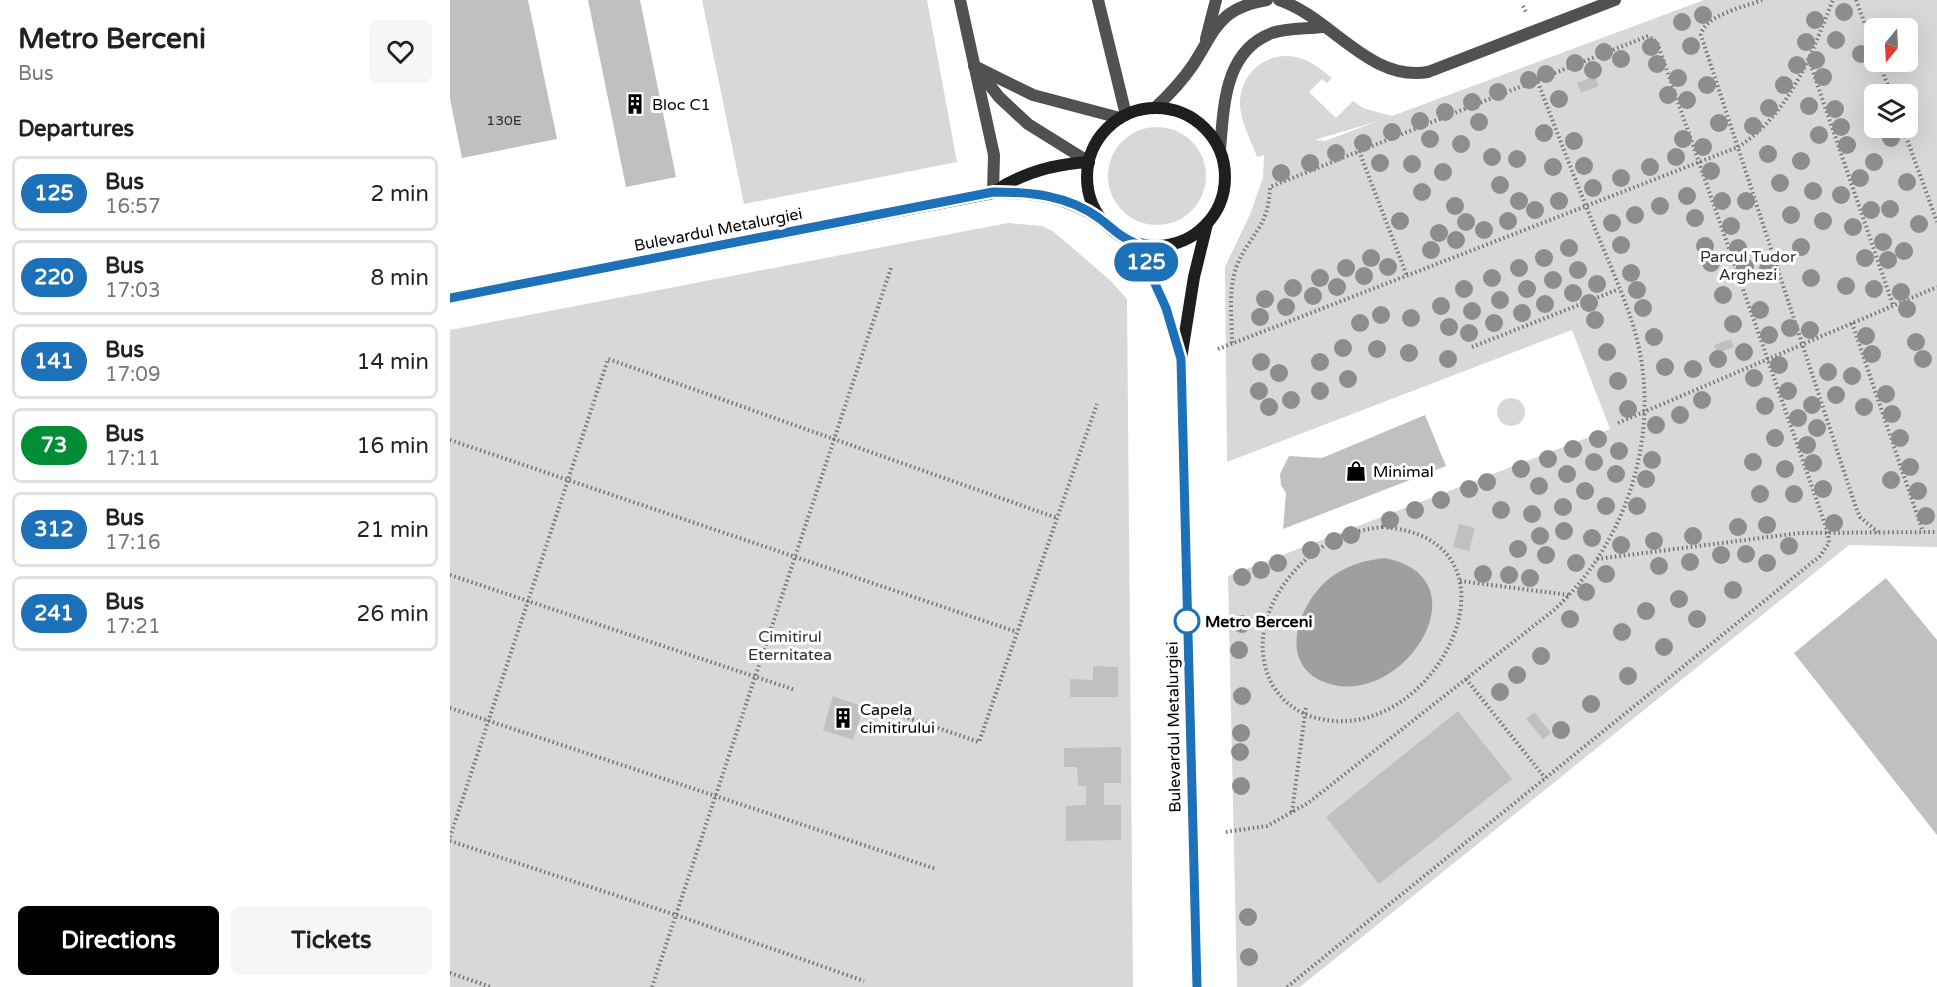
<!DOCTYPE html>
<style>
body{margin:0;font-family:"Varela Round",sans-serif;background:#f6f6f6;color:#222;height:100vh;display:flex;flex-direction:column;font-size:22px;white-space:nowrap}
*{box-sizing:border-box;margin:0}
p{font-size:20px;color:#767676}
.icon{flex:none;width:33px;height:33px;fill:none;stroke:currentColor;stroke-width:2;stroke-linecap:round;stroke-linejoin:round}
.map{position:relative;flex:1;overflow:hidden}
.drawer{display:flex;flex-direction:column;background:#fff;width:450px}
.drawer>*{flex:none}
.badge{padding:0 12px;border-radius:20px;font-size:21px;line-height:39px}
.needle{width:39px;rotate:198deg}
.controls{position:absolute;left:1414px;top:18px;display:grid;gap:12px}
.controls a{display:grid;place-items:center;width:54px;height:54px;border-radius:9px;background:#fff;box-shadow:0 6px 24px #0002;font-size:30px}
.map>.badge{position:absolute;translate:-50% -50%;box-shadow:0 0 0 3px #fff}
h2{padding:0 18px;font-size:22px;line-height:54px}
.round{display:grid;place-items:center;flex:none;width:63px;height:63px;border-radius:9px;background:#f6f6f6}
.head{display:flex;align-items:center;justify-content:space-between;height:102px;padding:0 18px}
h1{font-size:28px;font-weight:800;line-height:45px}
.action{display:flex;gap:12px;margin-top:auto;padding:12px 18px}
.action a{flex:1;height:69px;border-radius:9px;background:#000;color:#fff;font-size:24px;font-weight:800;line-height:69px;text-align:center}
.action a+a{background:#f6f6f6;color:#222}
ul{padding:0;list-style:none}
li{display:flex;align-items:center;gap:18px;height:75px;margin:0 12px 9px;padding:0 6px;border:3px solid #e0e0e0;border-radius:9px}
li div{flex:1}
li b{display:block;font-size:22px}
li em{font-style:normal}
li .badge{min-width:66px;font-weight:700;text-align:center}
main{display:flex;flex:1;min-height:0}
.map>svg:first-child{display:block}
.green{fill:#d8d8d8;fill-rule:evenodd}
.water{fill:#9f9f9f}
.building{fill:#c0c0c0}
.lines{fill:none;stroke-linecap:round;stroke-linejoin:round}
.path{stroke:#737373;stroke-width:4;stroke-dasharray:1.5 3;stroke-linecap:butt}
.service{stroke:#515151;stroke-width:12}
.minor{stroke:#515151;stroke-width:12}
.secondary{stroke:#1e1e1e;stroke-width:12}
.tree{fill:#8d8d8d}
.line-casing{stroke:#fff;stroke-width:14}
.line{stroke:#1d71b8;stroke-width:9}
.stop-dot{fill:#fff;stroke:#1d71b8;stroke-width:3}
.labels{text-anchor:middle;stroke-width:6;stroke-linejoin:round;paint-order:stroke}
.number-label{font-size:14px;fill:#303030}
.poi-label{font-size:16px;fill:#000;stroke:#fff;text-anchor:start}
.street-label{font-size:16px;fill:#000;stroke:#fff}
.park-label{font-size:16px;fill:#2f2f2f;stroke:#fff}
.stop-label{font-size:16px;font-weight:bold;fill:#000;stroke:#fff;text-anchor:start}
</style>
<main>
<section class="drawer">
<div class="head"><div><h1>Metro Berceni</h1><p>Bus</p></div><a class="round"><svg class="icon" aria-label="heart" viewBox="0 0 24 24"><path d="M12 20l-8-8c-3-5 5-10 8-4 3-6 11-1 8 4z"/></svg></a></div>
<h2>Departures</h2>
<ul>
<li><span class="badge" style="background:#1d71b8;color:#fff">125</span><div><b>Bus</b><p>16:57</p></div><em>2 min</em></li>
<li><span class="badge" style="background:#1d71b8;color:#fff">220</span><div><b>Bus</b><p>17:03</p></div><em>8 min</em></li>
<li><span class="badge" style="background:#1d71b8;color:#fff">141</span><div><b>Bus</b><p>17:09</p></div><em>14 min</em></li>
<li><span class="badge" style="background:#008d36;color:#fff">73</span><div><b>Bus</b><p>17:11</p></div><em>16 min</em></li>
<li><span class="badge" style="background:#1d71b8;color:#fff">312</span><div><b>Bus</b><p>17:16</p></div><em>21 min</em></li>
<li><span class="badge" style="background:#1d71b8;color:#fff">241</span><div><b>Bus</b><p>17:21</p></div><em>26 min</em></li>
</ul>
<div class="action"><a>Directions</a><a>Tickets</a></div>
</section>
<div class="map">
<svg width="1487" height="987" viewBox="0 0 1487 987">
<rect width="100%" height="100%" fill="#fff"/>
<g class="green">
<polygon points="252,0 477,0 507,162 294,204"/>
<path d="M1254,0h233v547l-88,-2 -549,442h-63l-9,-411 382,-147 -38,-99 -345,132 -2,-195 26,-55 12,-35 1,-22 -7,2c-6,-17 -17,-36 -17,-53 0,-31 26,-53 56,-47 14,3 25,12 36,21l-5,5 -5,-4 -13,13 27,26 17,-17 10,7 29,8zM1425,28h33v34h-33zM1425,94h33v34h-33zM928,121l-53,20 -10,-1z"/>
<circle cx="707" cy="176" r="49"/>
<polygon points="558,223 592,226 604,232 661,281 677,299 683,987 0,987 0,330"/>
<circle cx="1061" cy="412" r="14"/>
</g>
<path class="water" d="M935,558c101,20 20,148 -55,126 -55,-16 -33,-80 0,-106 17,-13 35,-18 55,-20z"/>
<g class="building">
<polygon points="0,0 78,0 107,139 12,158 0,99"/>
<polygon points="138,0 190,0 226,177 176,187"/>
<polygon points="1145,76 1149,86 1131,93 1127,83"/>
<polygon points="1281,339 1284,347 1267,353 1264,345"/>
<polygon points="975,415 996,466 833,529 836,493 831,485 830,474 839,456 872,458"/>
<polygon points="1009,524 1025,528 1019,551 1003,547"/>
<polygon points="1436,578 1487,640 1487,835 1344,653"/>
<polygon points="643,666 668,667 668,697 620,697 620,679 643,680"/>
<polygon points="383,696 414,707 403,740 373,730"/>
<polygon points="1008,711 1062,779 929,884 876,817"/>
<polygon points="1084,712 1101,733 1093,739 1076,719"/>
<polygon points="671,747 671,783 654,783 654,805 671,805 671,840 616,841 616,806 636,805 636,786 628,786 627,767 614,767 614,748"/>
</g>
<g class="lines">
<g class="path">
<path d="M1312,0c-17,7 -58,15 -61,35l155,473 4,9 18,15"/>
<polyline points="1406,0 1425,51"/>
<polyline points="1073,6 1077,14"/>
<polyline points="1359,60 1443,305"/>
<polyline points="1429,62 1441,94"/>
<polyline points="1453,128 1487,222"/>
<polyline points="909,151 957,276"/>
<polyline points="1402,323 1473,532"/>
<path d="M782,343c0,-24 -4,-52 4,-75 12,-33 33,-39 34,-81l267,-107"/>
<polyline points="1022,347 1169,289"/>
<path d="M768,349l520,-202c52,-33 73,-92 95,-147"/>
<polyline points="1168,423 1487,287"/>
<polyline points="0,440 567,632"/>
<path d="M932,527c158,11 51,227 -69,190 -17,-5 -32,-17 -41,-33 -30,-57 17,-125 70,-148 13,-5 27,-7 40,-9z"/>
<polyline points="1147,559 1350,533 1487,532"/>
<polyline points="0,575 345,690"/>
<polyline points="1010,581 1119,595"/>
<polyline points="1016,679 1095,778"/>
<polyline points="0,708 486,869"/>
<polyline points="441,712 529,742 647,404"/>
<polyline points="842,812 856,706"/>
<path d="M776,832l41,-6 41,-23 246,-193c77,-71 111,-187 78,-288 -11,-34 -27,-68 -40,-101 -19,-47 -37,-94 -55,-141l111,-44 9,6 171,491 1,10 -9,13 -533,431"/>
<polyline points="0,837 158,359 607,518"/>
<polyline points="0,841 226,915 414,981"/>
<polyline points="0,973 41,987"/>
<polyline points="202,987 441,268"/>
</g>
<polyline class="service" points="756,39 766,0"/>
<g class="minor">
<polyline points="510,0 544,155 543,193"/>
<polyline points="648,0 676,115"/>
<path d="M829,0c52,17 90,82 149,72l187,-72"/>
<polyline points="524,66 583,95 670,118"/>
<polyline points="527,69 549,97 578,124 639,162"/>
<path d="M705,108c14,-13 27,-27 38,-43 23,-36 26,-57 74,-65"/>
<path d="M770,149c4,-43 4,-98 52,-116 15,-5 34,-4 50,-6"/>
</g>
<g class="secondary">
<circle cx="706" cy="177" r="69"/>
<path d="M544,192c29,-20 60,-28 95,-30"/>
<polyline points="687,244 716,308 730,355"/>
<path d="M0,298l543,-105c41,-1 73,4 108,27"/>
<polyline points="747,987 731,359 744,277 757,224"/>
</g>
</g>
<g class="tree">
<circle cx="1394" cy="12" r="9"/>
<circle cx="1253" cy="15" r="9"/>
<circle cx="1365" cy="20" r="9"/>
<circle cx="1232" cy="22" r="9"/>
<circle cx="1386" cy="40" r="9"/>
<circle cx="1356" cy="42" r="9"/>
<circle cx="1241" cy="46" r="9"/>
<circle cx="1201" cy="47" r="9"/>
<circle cx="1154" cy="52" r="9"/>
<circle cx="1411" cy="54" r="9"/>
<circle cx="1171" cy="59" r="9"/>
<circle cx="1366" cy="60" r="9"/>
<circle cx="1125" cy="63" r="9"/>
<circle cx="1207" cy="64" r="9"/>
<circle cx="1347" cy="65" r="9"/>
<circle cx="1143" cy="70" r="9"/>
<circle cx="1096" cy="74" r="9"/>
<circle cx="1373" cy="77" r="9"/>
<circle cx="1228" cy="78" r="9"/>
<circle cx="1079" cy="80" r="9"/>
<circle cx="1257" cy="85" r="9"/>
<circle cx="1334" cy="85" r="9"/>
<circle cx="1048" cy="92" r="9"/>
<circle cx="1218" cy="95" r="9"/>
<circle cx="1109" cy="99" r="9"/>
<circle cx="1237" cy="100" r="9"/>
<circle cx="1022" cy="102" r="9"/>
<circle cx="1359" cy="106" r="9"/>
<circle cx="1319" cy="108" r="9"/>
<circle cx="1385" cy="109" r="9"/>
<circle cx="995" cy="112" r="9"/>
<circle cx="970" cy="121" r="9"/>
<circle cx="1029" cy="122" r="9"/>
<circle cx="1269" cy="123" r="9"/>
<circle cx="1303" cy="126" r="9"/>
<circle cx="1391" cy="127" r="9"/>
<circle cx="942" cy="132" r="9"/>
<circle cx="1094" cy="133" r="9"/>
<circle cx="1369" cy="135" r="9"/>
<circle cx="1441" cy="138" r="9"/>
<circle cx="980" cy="139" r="9"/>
<circle cx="1233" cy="139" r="9"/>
<circle cx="1124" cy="141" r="9"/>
<circle cx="913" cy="143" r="9"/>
<circle cx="1011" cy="144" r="9"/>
<circle cx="1397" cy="145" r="9"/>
<circle cx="1253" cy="147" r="9"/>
<circle cx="886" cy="153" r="9"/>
<circle cx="1318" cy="154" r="9"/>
<circle cx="1042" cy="157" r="9"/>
<circle cx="1226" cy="157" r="9"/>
<circle cx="1067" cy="159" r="9"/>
<circle cx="1351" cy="161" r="9"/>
<circle cx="1424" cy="162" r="9"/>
<circle cx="860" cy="163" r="9"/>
<circle cx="930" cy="163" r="9"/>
<circle cx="962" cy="164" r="9"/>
<circle cx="1134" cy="166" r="9"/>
<circle cx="1103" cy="167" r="9"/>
<circle cx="1200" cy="167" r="9"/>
<circle cx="1261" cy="171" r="9"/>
<circle cx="993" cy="172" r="9"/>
<circle cx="831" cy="173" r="9"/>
<circle cx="1171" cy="178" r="9"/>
<circle cx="1410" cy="178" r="9"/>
<circle cx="1457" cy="182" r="9"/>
<circle cx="1330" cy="183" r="9"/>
<circle cx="1050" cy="185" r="9"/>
<circle cx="1143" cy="188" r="9"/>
<circle cx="1363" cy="191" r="9"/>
<circle cx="972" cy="192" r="9"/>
<circle cx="1391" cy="195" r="9"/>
<circle cx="1237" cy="196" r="9"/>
<circle cx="1069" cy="201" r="9"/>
<circle cx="1109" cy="201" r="9"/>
<circle cx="1272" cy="201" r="9"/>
<circle cx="1296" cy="201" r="9"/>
<circle cx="1005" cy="206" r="9"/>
<circle cx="1210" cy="206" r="9"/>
<circle cx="1440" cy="209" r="9"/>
<circle cx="1085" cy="210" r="9"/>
<circle cx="1421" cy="210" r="9"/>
<circle cx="1185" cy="215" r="9"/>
<circle cx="1341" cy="215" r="9"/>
<circle cx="1245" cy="218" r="9"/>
<circle cx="950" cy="221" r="9"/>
<circle cx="1058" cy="221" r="9"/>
<circle cx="1373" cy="221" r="9"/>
<circle cx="1016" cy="222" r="9"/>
<circle cx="1162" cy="223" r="9"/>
<circle cx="1469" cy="224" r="9"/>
<circle cx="1281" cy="226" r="9"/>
<circle cx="1403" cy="227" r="9"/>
<circle cx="1034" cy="230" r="9"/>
<circle cx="989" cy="233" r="9"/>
<circle cx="1006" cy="240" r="9"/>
<circle cx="1433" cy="242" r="9"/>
<circle cx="1171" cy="245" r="9"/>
<circle cx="1255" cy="246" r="9"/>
<circle cx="1351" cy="247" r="9"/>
<circle cx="1119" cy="248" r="9"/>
<circle cx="1288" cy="248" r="9"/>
<circle cx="981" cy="250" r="9"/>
<circle cx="1454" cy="251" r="9"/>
<circle cx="921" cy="258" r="9"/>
<circle cx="1094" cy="258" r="9"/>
<circle cx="1415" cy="258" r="9"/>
<circle cx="1438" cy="260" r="9"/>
<circle cx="1261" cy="263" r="9"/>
<circle cx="938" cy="267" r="9"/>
<circle cx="1295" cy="267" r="9"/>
<circle cx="896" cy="268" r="9"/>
<circle cx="1069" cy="268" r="9"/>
<circle cx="1318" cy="269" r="9"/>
<circle cx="1128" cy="270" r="9"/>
<circle cx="1181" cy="273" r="9"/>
<circle cx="914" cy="276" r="9"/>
<circle cx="870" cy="278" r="9"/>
<circle cx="1042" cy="278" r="9"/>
<circle cx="1361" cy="278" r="9"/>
<circle cx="1103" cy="280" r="9"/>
<circle cx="1147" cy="284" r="9"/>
<circle cx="1396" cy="286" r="9"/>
<circle cx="887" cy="287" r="9"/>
<circle cx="843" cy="288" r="9"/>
<circle cx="1014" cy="289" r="9"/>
<circle cx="1077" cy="289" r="9"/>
<circle cx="1424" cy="289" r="9"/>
<circle cx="1187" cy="290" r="9"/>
<circle cx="1451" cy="292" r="9"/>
<circle cx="1123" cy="293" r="9"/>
<circle cx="1273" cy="295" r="9"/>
<circle cx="863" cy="296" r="9"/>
<circle cx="815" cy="299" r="9"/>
<circle cx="1050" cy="300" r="9"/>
<circle cx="1139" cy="303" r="9"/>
<circle cx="1095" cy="304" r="9"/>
<circle cx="991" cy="306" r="9"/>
<circle cx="836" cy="307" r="9"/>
<circle cx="1193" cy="308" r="9"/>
<circle cx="1457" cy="309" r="9"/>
<circle cx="1310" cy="310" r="9"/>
<circle cx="1022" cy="311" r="9"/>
<circle cx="1072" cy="313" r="9"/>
<circle cx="931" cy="315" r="9"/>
<circle cx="810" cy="317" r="9"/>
<circle cx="961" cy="318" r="9"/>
<circle cx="1145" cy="320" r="9"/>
<circle cx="910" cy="323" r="9"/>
<circle cx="1044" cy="323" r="9"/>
<circle cx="1283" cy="324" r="9"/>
<circle cx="999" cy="327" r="9"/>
<circle cx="1340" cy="328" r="9"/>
<circle cx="1360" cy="330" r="9"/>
<circle cx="1019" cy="333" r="9"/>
<circle cx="1319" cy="335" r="9"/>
<circle cx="1416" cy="336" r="9"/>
<circle cx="1204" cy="337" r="9"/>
<circle cx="1466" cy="342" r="9"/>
<circle cx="893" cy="348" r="9"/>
<circle cx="927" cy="349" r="9"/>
<circle cx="1157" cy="352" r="9"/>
<circle cx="1294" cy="352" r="9"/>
<circle cx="959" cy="353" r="9"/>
<circle cx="1422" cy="354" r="9"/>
<circle cx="998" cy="359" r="9"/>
<circle cx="1268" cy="359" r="9"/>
<circle cx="1473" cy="359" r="9"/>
<circle cx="811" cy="362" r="9"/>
<circle cx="870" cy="362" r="9"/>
<circle cx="1329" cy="365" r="9"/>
<circle cx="1215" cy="367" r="9"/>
<circle cx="1243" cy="369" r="9"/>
<circle cx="1378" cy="372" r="9"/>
<circle cx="829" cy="373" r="9"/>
<circle cx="1402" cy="376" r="9"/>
<circle cx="1304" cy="378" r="9"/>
<circle cx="898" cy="379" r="9"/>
<circle cx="1168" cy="381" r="9"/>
<circle cx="809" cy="391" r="9"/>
<circle cx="870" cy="391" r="9"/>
<circle cx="1338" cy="391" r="9"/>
<circle cx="1436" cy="394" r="9"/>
<circle cx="1386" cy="395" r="9"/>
<circle cx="841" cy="400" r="9"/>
<circle cx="1252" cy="400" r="9"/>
<circle cx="1362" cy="405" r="9"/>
<circle cx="1315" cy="406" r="9"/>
<circle cx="819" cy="407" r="9"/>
<circle cx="1414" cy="407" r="9"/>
<circle cx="1178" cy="409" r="9"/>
<circle cx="1442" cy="414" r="9"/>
<circle cx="1230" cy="415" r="9"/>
<circle cx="1348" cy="418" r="9"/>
<circle cx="1206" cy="425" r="9"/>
<circle cx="1367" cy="428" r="9"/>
<circle cx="1325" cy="438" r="9"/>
<circle cx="1450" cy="438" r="9"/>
<circle cx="1148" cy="439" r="9"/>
<circle cx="1357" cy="445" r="9"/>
<circle cx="1123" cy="449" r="9"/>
<circle cx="1169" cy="451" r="9"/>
<circle cx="1098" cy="459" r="9"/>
<circle cx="1202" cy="460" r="9"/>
<circle cx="1144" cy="462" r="9"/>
<circle cx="1303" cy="462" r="9"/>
<circle cx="1363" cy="463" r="9"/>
<circle cx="1460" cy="467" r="9"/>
<circle cx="1071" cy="469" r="9"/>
<circle cx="1335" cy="469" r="9"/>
<circle cx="1117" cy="474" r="9"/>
<circle cx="1166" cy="474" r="9"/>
<circle cx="1196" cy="479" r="9"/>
<circle cx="1441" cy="480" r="9"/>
<circle cx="1037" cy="482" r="9"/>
<circle cx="1089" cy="486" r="9"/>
<circle cx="1019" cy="489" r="9"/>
<circle cx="1373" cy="489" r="9"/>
<circle cx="1135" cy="491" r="9"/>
<circle cx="1468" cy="491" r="9"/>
<circle cx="1310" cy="494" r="9"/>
<circle cx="1344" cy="494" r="9"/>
<circle cx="991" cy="500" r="9"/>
<circle cx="1156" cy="506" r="9"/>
<circle cx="1187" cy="506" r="9"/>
<circle cx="1113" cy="507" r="9"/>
<circle cx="965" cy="510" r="9"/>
<circle cx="1051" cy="510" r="9"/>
<circle cx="1082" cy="514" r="9"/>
<circle cx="1476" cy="516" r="9"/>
<circle cx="940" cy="520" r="9"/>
<circle cx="1384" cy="523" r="9"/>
<circle cx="1317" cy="525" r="9"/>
<circle cx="1288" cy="527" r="9"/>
<circle cx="1114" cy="531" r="9"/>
<circle cx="901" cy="535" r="9"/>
<circle cx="1090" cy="536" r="9"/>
<circle cx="1243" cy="536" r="9"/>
<circle cx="1142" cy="538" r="9"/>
<circle cx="884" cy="541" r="9"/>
<circle cx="1204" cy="541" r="9"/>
<circle cx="1171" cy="545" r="9"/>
<circle cx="1339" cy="546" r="9"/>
<circle cx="1068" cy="549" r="9"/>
<circle cx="861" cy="550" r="9"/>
<circle cx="1296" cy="554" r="9"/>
<circle cx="1096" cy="555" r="9"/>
<circle cx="1271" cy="555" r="9"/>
<circle cx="1240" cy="562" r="9"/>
<circle cx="828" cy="563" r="9"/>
<circle cx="1126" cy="563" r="9"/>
<circle cx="1317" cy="563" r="9"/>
<circle cx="1209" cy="566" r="9"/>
<circle cx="811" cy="570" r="9"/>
<circle cx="1033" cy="574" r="9"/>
<circle cx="1156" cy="574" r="9"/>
<circle cx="1059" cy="575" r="9"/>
<circle cx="792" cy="577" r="9"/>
<circle cx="1080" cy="578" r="9"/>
<circle cx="1283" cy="590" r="9"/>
<circle cx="1136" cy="592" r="9"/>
<circle cx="1229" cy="599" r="9"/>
<circle cx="1196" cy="611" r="9"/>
<circle cx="1120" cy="619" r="9"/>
<circle cx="1247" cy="619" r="9"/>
<circle cx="792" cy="624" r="9"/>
<circle cx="1172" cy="632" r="9"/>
<circle cx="1214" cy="647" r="9"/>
<circle cx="789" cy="650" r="9"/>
<circle cx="1091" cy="656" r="9"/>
<circle cx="1067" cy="675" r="9"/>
<circle cx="1178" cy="676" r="9"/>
<circle cx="1050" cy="692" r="9"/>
<circle cx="792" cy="696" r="9"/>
<circle cx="1141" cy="704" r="9"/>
<circle cx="1111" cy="730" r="9"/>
<circle cx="791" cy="733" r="9"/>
<circle cx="790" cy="752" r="9"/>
<circle cx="791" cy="786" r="9"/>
<circle cx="798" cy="917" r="9"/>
<circle cx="799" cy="957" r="9"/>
</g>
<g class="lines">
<g class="line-casing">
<path id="line" d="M0,298l543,-106c38,0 74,3 106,26 13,10 22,20 38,26l29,64 15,51 16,628"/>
</g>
<use href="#line" class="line"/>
</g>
<defs>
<g id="building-bare" transform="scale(1.62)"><path d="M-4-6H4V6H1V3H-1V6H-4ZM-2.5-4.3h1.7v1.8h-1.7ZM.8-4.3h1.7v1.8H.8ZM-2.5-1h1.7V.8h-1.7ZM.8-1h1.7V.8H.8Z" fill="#000" stroke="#fff" stroke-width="2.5" paint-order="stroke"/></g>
<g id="shop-bare" transform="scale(1.62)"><path d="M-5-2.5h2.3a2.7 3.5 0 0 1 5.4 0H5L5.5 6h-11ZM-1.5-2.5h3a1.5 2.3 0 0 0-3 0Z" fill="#000" stroke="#fff" stroke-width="2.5" paint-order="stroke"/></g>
</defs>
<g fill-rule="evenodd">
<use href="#building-bare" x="185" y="104"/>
<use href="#shop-bare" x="906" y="471"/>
<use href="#building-bare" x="393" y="718"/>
</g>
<circle class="stop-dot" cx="737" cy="621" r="12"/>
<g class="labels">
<g class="number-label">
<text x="54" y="125">130E</text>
</g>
<g class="poi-label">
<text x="202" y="110">Bloc C1</text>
<text x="923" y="477">Minimal</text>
<text x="410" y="715">Capela<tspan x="410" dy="18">cimitirului</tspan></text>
</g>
<g class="street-label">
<text transform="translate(268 229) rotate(-11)" y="6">Bulevardul Metalurgiei</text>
<text transform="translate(723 727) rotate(-91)" y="6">Bulevardul Metalurgiei</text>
</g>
<g class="park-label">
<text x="1298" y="262">Parcul Tudor<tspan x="1298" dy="18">Arghezi</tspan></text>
<text x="340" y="642">Cimitirul<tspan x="340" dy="18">Eternitatea</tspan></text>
</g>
<g class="stop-label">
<text x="755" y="627">Metro Berceni</text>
</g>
</g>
</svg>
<div class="controls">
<a><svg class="needle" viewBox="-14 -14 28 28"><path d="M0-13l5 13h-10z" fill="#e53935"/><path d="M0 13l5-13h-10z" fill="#767676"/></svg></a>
<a><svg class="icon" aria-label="layers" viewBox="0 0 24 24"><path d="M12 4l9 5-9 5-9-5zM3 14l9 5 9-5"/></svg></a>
</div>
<b class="badge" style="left:696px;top:262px;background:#1d71b8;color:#fff">125</b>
</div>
</main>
